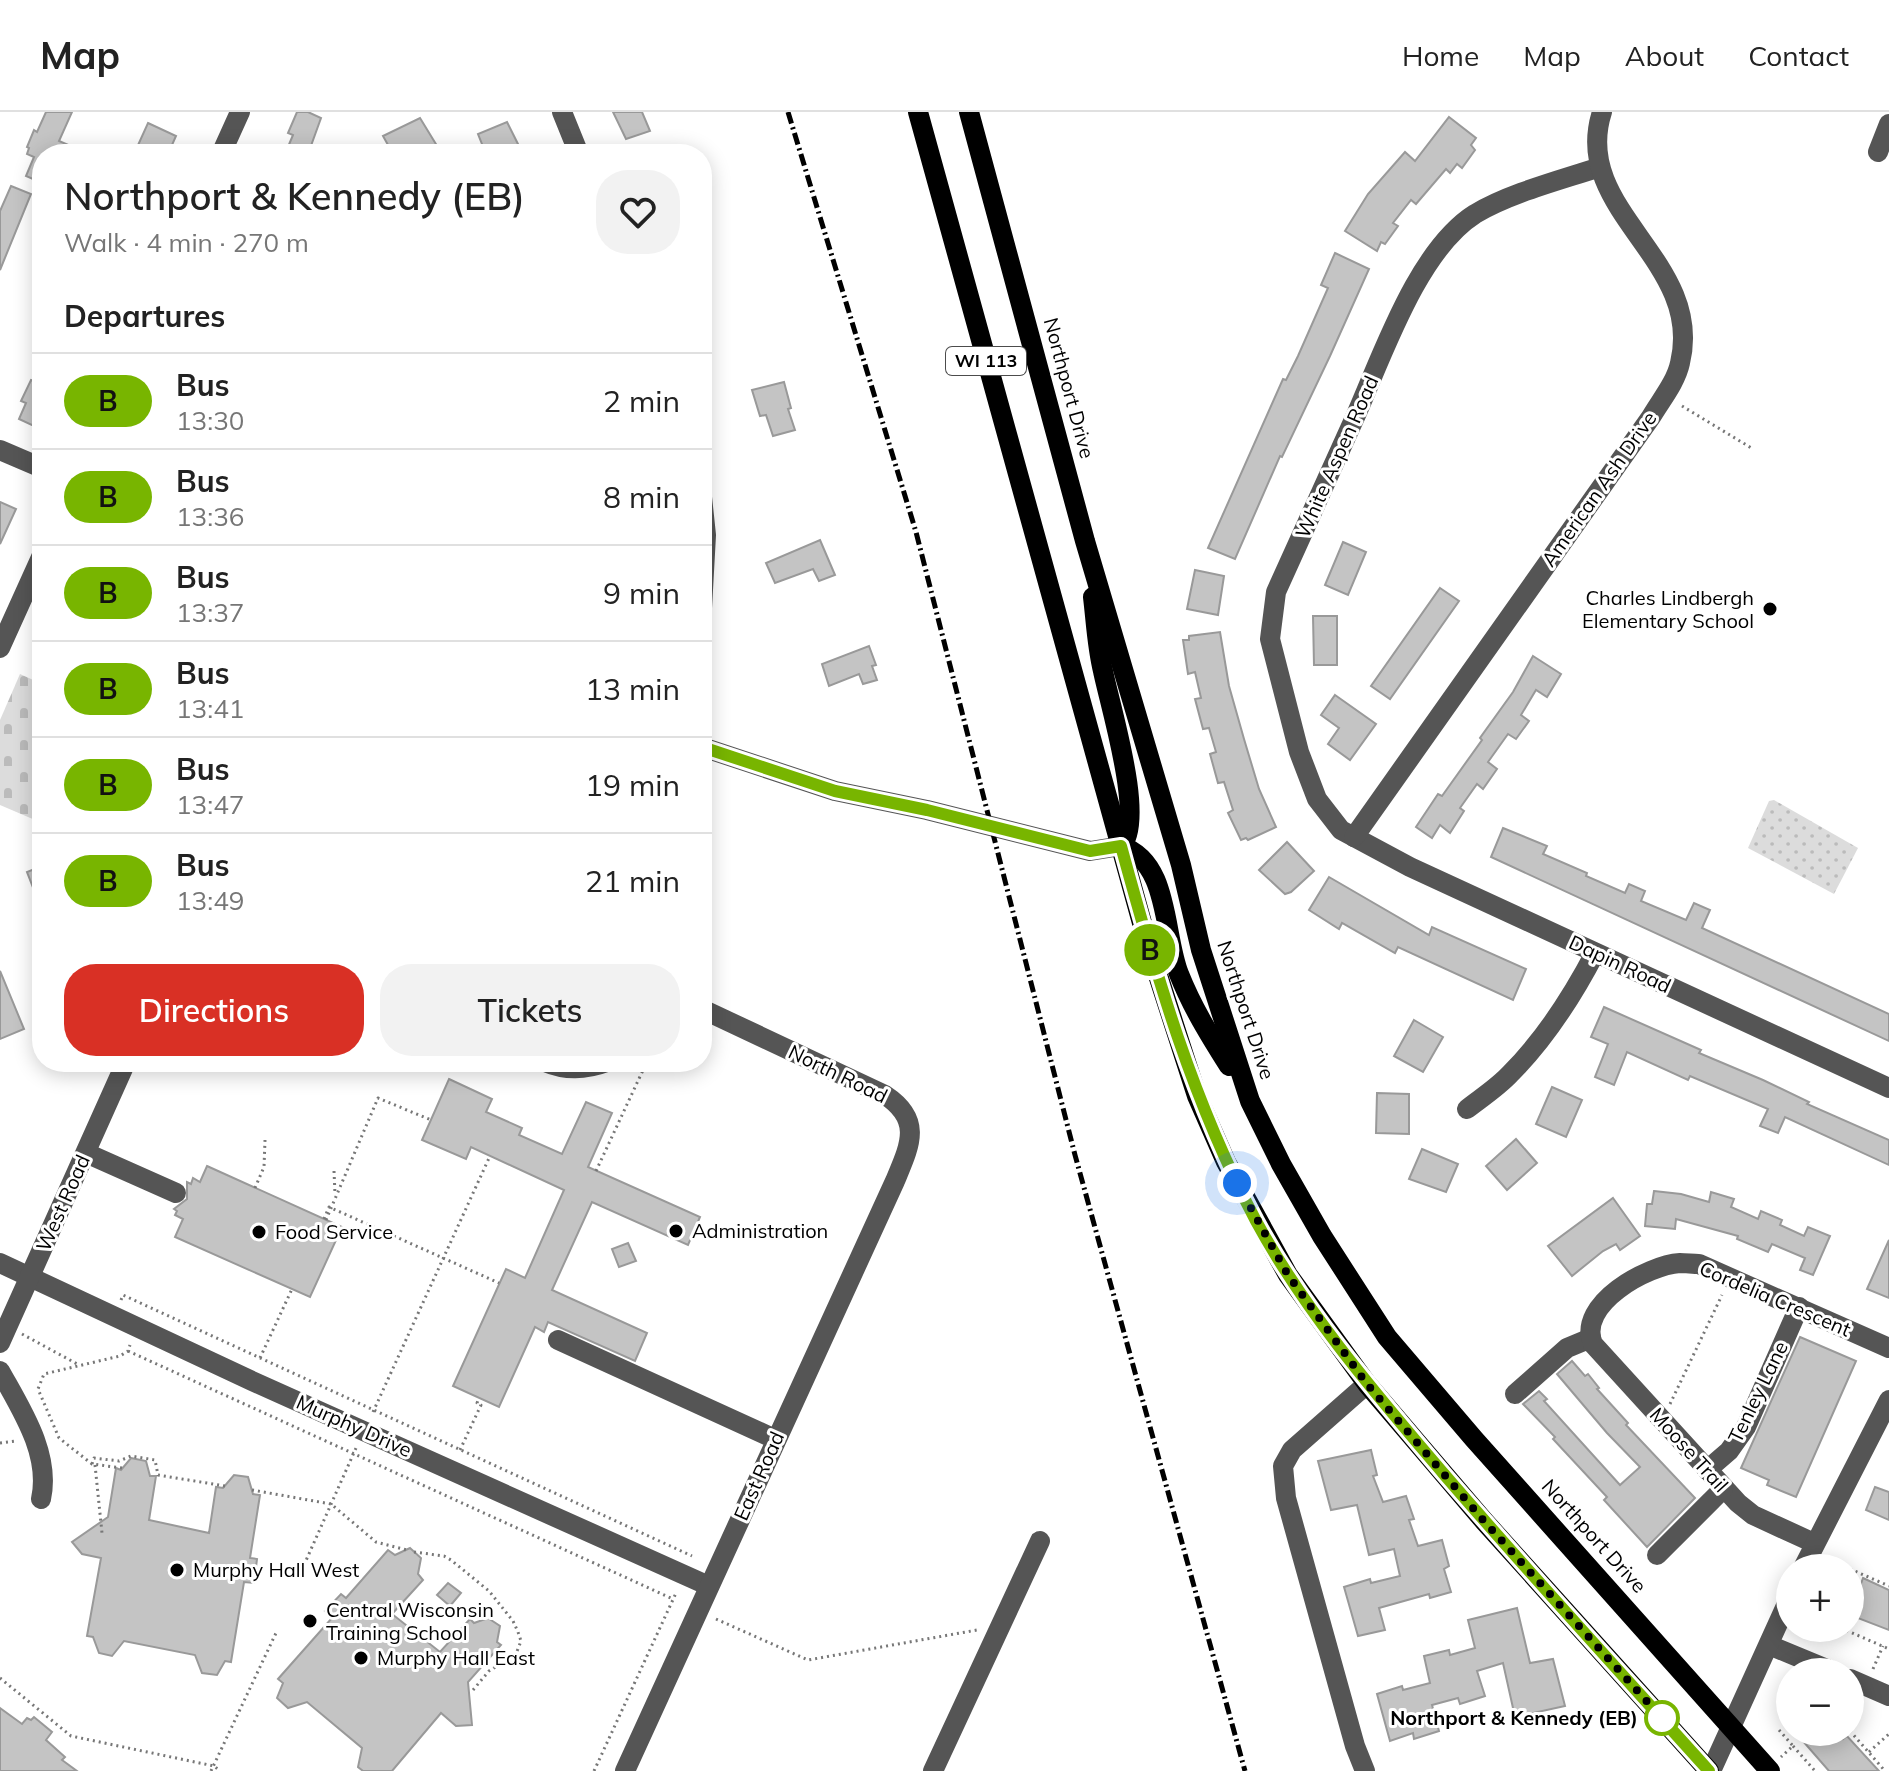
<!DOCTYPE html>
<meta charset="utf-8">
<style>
body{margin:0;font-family:Mulish,sans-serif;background:#f2f2f2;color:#222;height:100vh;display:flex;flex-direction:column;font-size:30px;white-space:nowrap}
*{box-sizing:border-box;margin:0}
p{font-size:26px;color:#767676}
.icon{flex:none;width:44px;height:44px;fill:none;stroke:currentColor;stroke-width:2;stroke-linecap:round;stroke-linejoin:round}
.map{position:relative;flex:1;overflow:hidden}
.sheet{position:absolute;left:32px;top:32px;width:680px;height:928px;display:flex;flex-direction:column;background:#fff;border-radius:32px;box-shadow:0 4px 20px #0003}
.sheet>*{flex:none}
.badge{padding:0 16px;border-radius:26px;font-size:28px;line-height:52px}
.fabs{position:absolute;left:1776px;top:1442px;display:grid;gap:16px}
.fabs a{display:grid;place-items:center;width:88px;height:88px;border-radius:50%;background:#fff;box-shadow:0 4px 20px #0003;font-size:40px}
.you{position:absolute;width:40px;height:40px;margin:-20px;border:6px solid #fff;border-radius:50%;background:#1a73e8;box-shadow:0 0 0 12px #1a73e833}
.map>.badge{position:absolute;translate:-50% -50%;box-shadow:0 0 0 4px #fff}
h2{padding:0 32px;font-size:30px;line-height:72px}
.round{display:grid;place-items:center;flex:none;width:84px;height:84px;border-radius:32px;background:#f2f2f2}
.headline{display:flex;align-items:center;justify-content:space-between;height:136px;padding:0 32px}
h1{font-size:38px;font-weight:600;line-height:60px}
.primary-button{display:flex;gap:16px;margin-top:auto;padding:16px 32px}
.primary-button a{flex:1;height:92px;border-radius:32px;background:#d93025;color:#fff;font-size:32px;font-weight:600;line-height:92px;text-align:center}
.primary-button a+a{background:#f2f2f2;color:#222}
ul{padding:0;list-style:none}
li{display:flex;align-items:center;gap:24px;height:96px;padding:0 32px;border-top:2px solid #e0e0e0}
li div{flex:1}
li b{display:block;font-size:30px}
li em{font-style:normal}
li .badge{min-width:88px;font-weight:700;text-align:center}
header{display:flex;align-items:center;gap:48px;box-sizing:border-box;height:112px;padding:0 40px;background:#fff;border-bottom:2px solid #e0e0e0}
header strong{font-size:38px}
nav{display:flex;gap:44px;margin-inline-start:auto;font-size:28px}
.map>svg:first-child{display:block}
.cemetery{fill:url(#cemetery-stones)}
.park{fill:url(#park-dots)}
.building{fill:#c4c4c4;stroke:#999;stroke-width:2}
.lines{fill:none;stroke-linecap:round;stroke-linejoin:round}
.path{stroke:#777;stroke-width:3;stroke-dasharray:2 4;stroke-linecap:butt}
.minor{stroke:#555;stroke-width:20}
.major{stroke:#000;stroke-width:20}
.rail{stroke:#000;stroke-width:5;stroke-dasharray:12 4 2 4;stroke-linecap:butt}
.line-casing{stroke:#fff;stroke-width:18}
.line{stroke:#78b500;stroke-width:12}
.walk{stroke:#000;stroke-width:8;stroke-dasharray:0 14.4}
.poi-dot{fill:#000;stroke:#fff;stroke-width:3}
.stop-dot{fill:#fff;stroke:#78b500;stroke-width:4}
.labels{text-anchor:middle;stroke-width:6;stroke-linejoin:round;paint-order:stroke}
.shield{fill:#fff;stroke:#4c4c4c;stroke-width:2}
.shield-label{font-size:18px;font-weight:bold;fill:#000}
.street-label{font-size:20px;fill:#000;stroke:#fff}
.poi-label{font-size:20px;fill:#000;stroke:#fff;text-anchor:start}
.stop-label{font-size:20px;font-weight:bold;fill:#000;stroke:#fff;text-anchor:end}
</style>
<header>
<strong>Map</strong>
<nav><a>Home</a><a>Map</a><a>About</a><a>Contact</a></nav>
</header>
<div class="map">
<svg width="1889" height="1659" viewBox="0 0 1889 1659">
<defs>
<pattern id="cemetery-stones" width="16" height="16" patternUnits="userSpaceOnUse" patternTransform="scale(2)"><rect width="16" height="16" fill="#dcdcdc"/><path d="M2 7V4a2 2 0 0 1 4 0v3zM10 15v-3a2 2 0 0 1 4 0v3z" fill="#bbb"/></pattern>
<pattern id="park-dots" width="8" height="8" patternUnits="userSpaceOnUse" patternTransform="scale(2)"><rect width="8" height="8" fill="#dcdcdc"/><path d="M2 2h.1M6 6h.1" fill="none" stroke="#bbb" stroke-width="1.8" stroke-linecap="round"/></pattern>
</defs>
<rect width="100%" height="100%" fill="#fff"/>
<polygon class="cemetery" points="20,562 42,572 42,711 0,693 0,608"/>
<polygon class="park" points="1774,688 1858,736 1834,782 1748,736 1769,689"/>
<g class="building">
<polygon points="46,0 72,0 59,29 89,42 42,42 42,71 26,64 34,45 27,42 29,36 27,35 34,18 37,20"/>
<polygon points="297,0 308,0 321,6 308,42 285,42 293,23 288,21"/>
<polygon points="613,0 642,0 650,19 626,27"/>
<polygon points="1449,5 1476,26 1471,33 1475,38 1462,56 1457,52 1450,61 1446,57 1416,92 1411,88 1393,111 1398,114 1385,132 1381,130 1377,139 1345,119 1368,82 1405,40 1415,49"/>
<polygon points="420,6 442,42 393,42 383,24"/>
<polygon points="507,10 521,38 511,42 486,42 478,22"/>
<polygon points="148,11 176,24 168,42 134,42"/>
<polygon points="11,74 31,82 0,158 0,99"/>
<polygon points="1335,141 1369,157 1330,244 1282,345 1280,344 1235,447 1208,436 1283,267 1286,268 1298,244 1328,176 1321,173"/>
<polygon points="31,268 42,273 42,301 36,315 19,307 26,291 21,289"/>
<polygon points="784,270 791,296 788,297 795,318 773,324 766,303 760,304 752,278"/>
<polygon points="0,390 16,397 0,432"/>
<polygon points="820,428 835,463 819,469 813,457 775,471 766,451"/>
<polygon points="1343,430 1366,440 1348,483 1325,473"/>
<polygon points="1195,458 1224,464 1218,503 1187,497"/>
<polygon points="1440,476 1459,489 1390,587 1371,574"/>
<polygon points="1313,504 1337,504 1337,553 1314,553"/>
<polygon points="1220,520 1229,574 1244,627 1259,677 1276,715 1248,728 1246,726 1241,728 1228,701 1233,698 1224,670 1218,671 1210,642 1216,640 1209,616 1203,617 1195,587 1201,586 1195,560 1188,562 1183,528 1189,528 1189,524"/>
<polygon points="869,534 876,553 872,554 877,568 863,572 859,562 829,574 822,552"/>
<polygon points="1533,544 1561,562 1547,585 1536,578 1521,603 1529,609 1516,627 1508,622 1488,650 1497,657 1483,677 1477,672 1460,696 1464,699 1450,721 1440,713 1432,726 1416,715 1438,682 1442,684 1482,628 1480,626 1513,580"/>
<polygon points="1335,583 1376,612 1350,648 1328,632 1339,616 1321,603"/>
<polygon points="1503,716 1547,734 1543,742 1587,761 1586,764 1625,781 1629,772 1645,779 1641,789 1686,808 1694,791 1710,798 1702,816 1889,902 1889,929 1491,745"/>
<polygon points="1287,730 1314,759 1291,780 1285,782 1259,758"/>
<polygon points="42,754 42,796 41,796 27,760"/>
<polygon points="1329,765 1429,823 1432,815 1526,857 1513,888 1398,835 1395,841 1342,811 1339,817 1309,798"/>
<polygon points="0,859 24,917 0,927"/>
<polygon points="1604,895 1701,938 1699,941 1763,968 1809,990 1807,992 1889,1028 1889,1053 1785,1005 1778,1021 1760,1014 1768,997 1690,964 1688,968 1627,940 1614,973 1595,965 1608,932 1591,925"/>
<polygon points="1414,908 1443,925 1423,960 1394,944"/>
<polygon points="449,967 492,987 486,1000 522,1016 519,1023 562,1042 586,990 612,1001 588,1055 700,1105 688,1133 592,1090 552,1178 647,1221 635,1249 548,1210 544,1220 535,1215 499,1295 453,1274 506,1157 525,1166 564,1078 471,1035 466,1047 422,1028"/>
<polygon points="1552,975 1582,988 1566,1025 1536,1012"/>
<polygon points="1377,981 1409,982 1409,1022 1376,1021"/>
<polygon points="1516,1027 1537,1051 1507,1078 1486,1054"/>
<polygon points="1422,1037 1458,1052 1446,1080 1409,1067"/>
<polygon points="207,1054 342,1115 310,1185 175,1125 183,1107 175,1103 177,1099 174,1097 187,1087 187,1070 191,1072 193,1066 200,1070"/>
<polygon points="1654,1079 1681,1082 1709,1090 1711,1080 1734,1087 1731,1095 1758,1107 1761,1099 1782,1108 1780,1113 1804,1124 1808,1115 1830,1124 1813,1163 1800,1158 1805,1146 1772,1132 1768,1140 1737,1127 1738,1124 1676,1107 1675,1117 1645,1114 1647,1092 1652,1092"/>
<polygon points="1613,1086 1640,1124 1620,1138 1616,1132 1603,1139 1572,1164 1548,1134"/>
<polygon points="1889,1128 1889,1186 1867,1177"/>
<polygon points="628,1131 636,1149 619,1155 612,1137"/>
<polygon points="1800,1225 1856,1249 1796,1385 1767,1373 1769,1368 1741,1356"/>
<polygon points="1572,1249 1585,1264 1588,1262 1599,1276 1597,1277 1628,1311 1626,1313 1695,1386 1647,1435 1604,1388 1607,1385 1553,1327 1555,1325 1523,1292 1539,1279 1547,1287 1544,1289 1620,1373 1640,1355 1607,1321 1557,1262"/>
<polygon points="1371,1338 1377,1363 1373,1364 1383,1390 1406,1384 1414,1407 1409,1408 1418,1434 1442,1428 1449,1454 1444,1457 1451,1480 1430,1486 1429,1482 1379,1496 1385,1518 1358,1524 1344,1475 1370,1467 1371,1471 1400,1464 1394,1437 1369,1443 1357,1393 1331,1398 1318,1349"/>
<polygon points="131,1346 146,1349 150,1364 156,1364 149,1408 209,1421 216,1375 223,1376 234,1363 248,1365 253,1382 260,1383 250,1446 257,1447 254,1471 244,1470 231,1550 225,1549 217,1563 202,1561 195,1543 124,1529 112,1544 99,1541 93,1525 87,1524 101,1446 82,1442 72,1430 108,1405 116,1356 121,1358"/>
<polygon points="1875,1375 1889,1380 1889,1408 1866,1398"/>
<polygon points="410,1436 421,1446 418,1462 423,1468 392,1502 440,1540 470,1507 474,1511 488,1506 500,1514 497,1530 501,1533 468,1570 472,1613 456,1614 441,1601 392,1659 363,1659 358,1655 362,1636 307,1590 288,1596 277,1586 283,1571 278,1567 332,1506 325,1499 341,1482 346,1486 388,1438 395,1443"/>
<polygon points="1863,1466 1889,1478 1889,1518 1850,1503"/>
<polygon points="448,1471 461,1481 450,1494 437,1483"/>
<polygon points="1517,1496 1530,1551 1553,1547 1565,1594 1515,1605 1503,1551 1477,1559 1485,1584 1460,1592 1458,1586 1432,1593 1439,1619 1414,1627 1413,1621 1390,1629 1377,1582 1402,1574 1403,1578 1430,1571 1424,1544 1449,1538 1450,1543 1475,1536 1468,1508"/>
<polygon points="0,1596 22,1612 27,1606 31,1608 34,1605 52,1620 46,1628 65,1645 62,1648 77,1659 0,1659"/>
<polygon points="1795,1620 1838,1620 1843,1627 1847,1624 1879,1659 1829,1659"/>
</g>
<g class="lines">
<g class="path">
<polyline points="1682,294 1753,337"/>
<polyline points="334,1059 335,1082"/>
<polyline points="596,1059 644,956"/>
<polyline points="255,1076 264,1055 265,1028"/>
<polyline points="324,1107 329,1095 499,1171"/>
<polyline points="326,1108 378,986 431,1008"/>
<polyline points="121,1188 123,1183 692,1444"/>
<polyline points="22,1222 79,1253"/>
<polyline points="128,1239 673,1487"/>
<polyline points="260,1246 292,1177"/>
<polyline points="1670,1292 1722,1183"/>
<polyline points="373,1300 490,1044"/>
<polyline points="0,1331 17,1329"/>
<polyline points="460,1338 481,1293 477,1291 479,1286"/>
<polyline points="92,1352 94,1346 119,1349 131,1344 155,1348 158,1363 225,1374"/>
<polyline points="95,1353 102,1421"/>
<polyline points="122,1356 92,1352 59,1326 38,1277 44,1262 120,1244 128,1239 130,1233"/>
<polyline points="252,1378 331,1392 376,1430 407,1438"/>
<polyline points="414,1440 444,1444 451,1448 489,1479 513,1509 518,1520 521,1529 516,1542 489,1559 473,1578"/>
<polyline points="1833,1449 1848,1456"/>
<polyline points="304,1453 356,1336"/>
<polyline points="1850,1457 1889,1474"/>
<polyline points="716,1507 808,1548 977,1518"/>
<polyline points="1841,1516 1889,1537"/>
<polyline points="1873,1557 1883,1534"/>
<polyline points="0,1566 71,1624 214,1654 220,1659"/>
<polyline points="1779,1618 1793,1634 1781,1645"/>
<polyline points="1850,1619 1885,1659"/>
<polyline points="1793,1634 1815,1659"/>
<polyline points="1869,1640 1889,1622"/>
<polyline points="211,1659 276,1521"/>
<polyline points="594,1659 676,1481"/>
</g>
<g class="minor">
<polyline points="562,0 579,42"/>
<polyline points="1878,40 1889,12"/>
<polyline points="221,42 240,0"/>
<path d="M1600,55c-39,13 -90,26 -125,47 -57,36 -92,140 -119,201 -27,59 -53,118 -80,177l-6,47 29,113 18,47 24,31 69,37 479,221"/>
<polyline points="0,338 42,356"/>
<polyline points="702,385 706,423 702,496"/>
<polyline points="0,536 42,443"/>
<polyline points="702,635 835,679 927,698 1090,739 1121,734"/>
<path d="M1354,725l297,-420c10,-17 25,-35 29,-54 25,-103 -110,-152 -78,-251"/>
<path d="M545,950c21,9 41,8 62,0"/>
<path d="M1467,997c14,-11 31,-22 43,-35 35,-35 62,-77 85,-121"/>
<polyline points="86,1041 176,1081"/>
<polyline points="0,1151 252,1269 709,1474"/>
<polyline points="558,1228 775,1327"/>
<polyline points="0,1231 126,950"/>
<path d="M0,1259c21,38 51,83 41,128"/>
<polyline points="1515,1282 1567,1236 1591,1226"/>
<polyline points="1707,1358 1729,1339 1746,1315 1799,1195"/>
<path d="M1814,1431l-61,-28 -15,-12 -145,-159c-17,-40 55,-79 87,-81 6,0 13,1 19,1l190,84"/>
<polyline points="1657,1443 1723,1377"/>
<polyline points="1803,1456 1889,1288"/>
<polyline points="1769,1533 1834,1560"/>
<polyline points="1850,1567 1889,1584"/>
<path d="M625,1659l270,-590c15,-36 28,-61 -10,-86l-183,-86"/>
<polyline points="933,1659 1040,1429"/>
<polyline points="1365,1659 1355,1634 1286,1386 1283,1354 1292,1338 1367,1272"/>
<polyline points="1711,1659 1790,1485"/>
</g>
<g class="major">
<polyline points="918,0 1147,829 1197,984 1226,1050 1288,1163 1367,1272 1484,1409 1709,1659"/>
<polyline points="969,0 1085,429 1181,753 1201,838 1250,989 1281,1052 1322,1124 1387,1225 1474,1327 1770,1659"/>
<path d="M1093,485c3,25 4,50 10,74 7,35 43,151 18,175"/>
<path d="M1121,734c49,16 42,88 58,128 13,33 31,62 50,92"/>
</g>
<polyline class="rail" points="788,0 916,420 1075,1043 1245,1659"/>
</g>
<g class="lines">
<g class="line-casing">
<path id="line" d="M702,635l133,44 92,19 163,41 31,-5c36,132 71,254 135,375 50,92 120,173 187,252 87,101 177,199 266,298"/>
</g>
<use href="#line" class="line"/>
<polyline class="walk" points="1237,1071 1288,1163 1367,1272 1484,1409 1662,1606"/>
</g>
<g class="poi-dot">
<circle cx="1770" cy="497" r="8"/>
<circle cx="676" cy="1119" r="8"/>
<circle cx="259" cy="1120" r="8"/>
<circle cx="177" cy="1458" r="8"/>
<circle cx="310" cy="1509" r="8"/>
<circle cx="361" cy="1546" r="8"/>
</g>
<circle class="stop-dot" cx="1662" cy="1606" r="16"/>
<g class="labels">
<rect class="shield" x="946" y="235" width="80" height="28" rx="6"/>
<g class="shield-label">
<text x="986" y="255">WI 113</text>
</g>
<g class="street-label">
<text transform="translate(1069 276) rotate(75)" y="7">Northport Drive</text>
<text transform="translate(1337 345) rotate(-66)" y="7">White Aspen Road</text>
<text transform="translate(1599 377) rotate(-55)" y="7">American Ash Drive</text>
<text transform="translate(1620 852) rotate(25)" y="7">Dapin Road</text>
<text transform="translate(1246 898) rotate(72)" y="7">Northport Drive</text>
<text transform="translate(838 962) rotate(26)" y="7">North Road</text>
<text transform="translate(63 1091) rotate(-66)" y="7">West Road</text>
<text transform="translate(1775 1187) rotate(23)" y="7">Cordelia Crescent</text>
<text transform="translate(1758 1280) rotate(-64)" y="7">Tenley Lane</text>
<text transform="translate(354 1314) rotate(24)" y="7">Murphy Drive</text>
<text transform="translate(1689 1338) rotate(48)" y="7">Moose Trail</text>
<text transform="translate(759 1364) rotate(-66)" y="7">East Road</text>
<text transform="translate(1594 1424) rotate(48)" y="7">Northport Drive</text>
</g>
<g class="poi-label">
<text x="1754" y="493" text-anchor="end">Charles Lindbergh<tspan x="1754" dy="23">Elementary School</tspan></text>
<text x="692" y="1126">Administration</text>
<text x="275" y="1127">Food Service</text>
<text x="193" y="1465">Murphy Hall West</text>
<text x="326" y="1505">Central Wisconsin<tspan x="326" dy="23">Training School</tspan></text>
<text x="377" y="1553">Murphy Hall East</text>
</g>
<g class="stop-label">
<text x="1638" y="1613">Northport &amp; Kennedy (EB)</text>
</g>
</g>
</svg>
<div class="fabs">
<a>+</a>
<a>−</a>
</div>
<div class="you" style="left:1237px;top:1071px"></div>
<b class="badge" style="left:1150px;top:838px;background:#78b500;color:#111">B</b>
<section class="sheet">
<div class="headline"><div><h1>Northport &amp; Kennedy (EB)</h1><p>Walk · 4 min · 270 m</p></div><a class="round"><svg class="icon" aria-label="heart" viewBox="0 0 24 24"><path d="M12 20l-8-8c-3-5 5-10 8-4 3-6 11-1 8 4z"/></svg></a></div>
<h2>Departures</h2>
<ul>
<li><span class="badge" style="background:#78b500;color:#111">B</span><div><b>Bus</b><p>13:30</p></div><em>2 min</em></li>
<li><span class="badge" style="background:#78b500;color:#111">B</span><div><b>Bus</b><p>13:36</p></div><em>8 min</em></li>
<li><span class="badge" style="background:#78b500;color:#111">B</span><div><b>Bus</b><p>13:37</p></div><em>9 min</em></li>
<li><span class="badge" style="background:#78b500;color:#111">B</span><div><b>Bus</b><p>13:41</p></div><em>13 min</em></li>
<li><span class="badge" style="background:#78b500;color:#111">B</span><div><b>Bus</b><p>13:47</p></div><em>19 min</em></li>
<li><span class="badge" style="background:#78b500;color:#111">B</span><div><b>Bus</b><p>13:49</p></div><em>21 min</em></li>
</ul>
<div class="primary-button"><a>Directions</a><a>Tickets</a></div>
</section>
</div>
